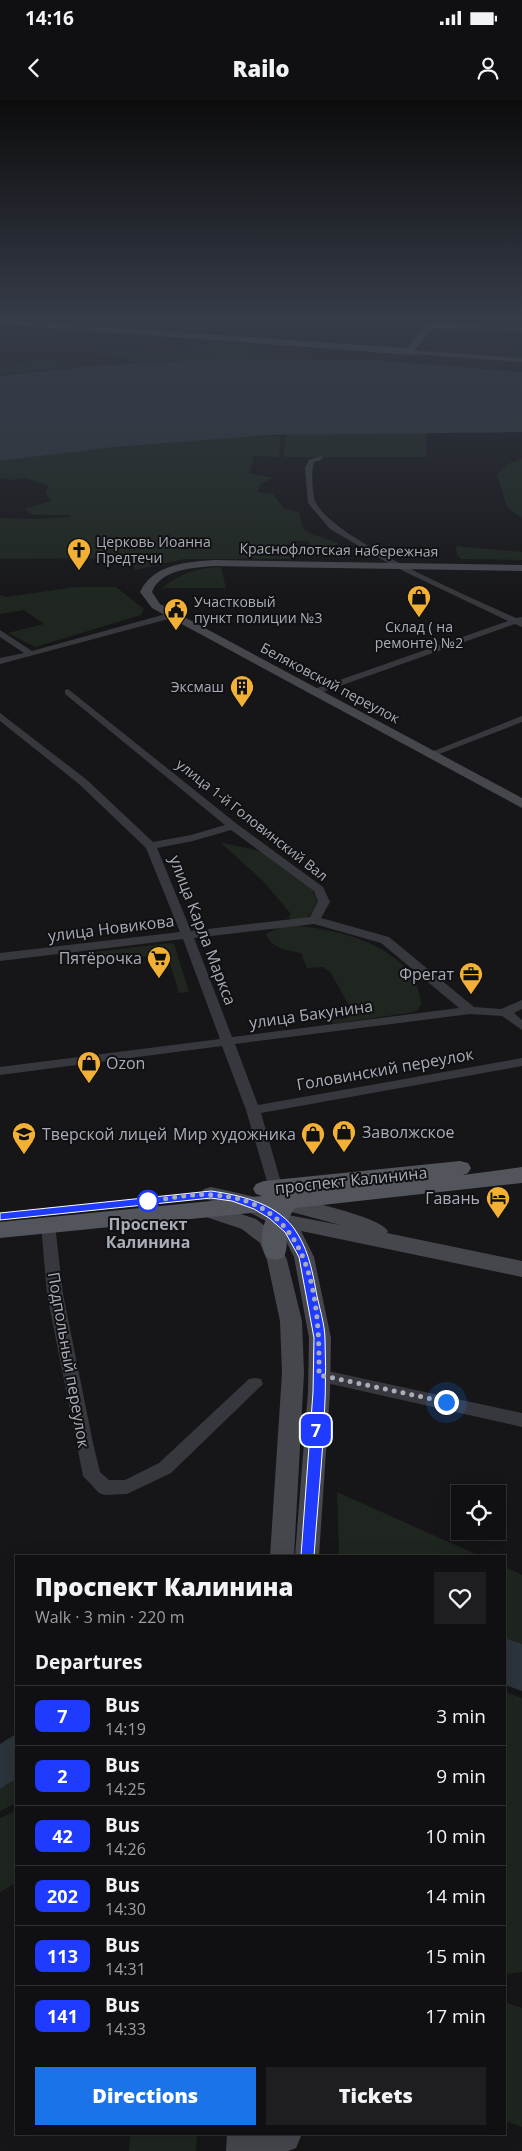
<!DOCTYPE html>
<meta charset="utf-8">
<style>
body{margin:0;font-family:"Open Sans",sans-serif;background:#1e1e20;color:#f1f3f6;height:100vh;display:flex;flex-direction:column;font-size:19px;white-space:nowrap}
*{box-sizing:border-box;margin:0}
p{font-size:16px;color:#9c9d9f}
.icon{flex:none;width:28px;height:28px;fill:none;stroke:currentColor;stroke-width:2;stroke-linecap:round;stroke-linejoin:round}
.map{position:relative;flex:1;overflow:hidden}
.sheet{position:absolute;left:15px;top:1455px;width:491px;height:580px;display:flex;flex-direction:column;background:#101012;border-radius:0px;box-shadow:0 5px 20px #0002,0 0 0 1px #303032}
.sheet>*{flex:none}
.badge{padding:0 10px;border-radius:8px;font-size:18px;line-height:32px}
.tools{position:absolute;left:451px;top:1385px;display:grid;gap:10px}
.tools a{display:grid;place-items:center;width:55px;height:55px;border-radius:0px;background:#101012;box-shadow:0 5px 20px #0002,0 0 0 1px #303032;font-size:25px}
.you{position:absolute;width:25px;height:25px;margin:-12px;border:4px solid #fff;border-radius:50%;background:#1a73e8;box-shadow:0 0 0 8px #1a73e833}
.map>.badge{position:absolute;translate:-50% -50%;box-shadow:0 0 0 2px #fff}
h2{padding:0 20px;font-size:19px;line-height:45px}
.round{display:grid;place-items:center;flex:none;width:52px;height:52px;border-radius:0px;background:#1e1e20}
.head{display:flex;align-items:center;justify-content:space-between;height:85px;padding:0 20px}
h1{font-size:24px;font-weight:800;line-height:38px}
.cta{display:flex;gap:10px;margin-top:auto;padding:10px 20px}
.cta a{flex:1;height:58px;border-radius:0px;background:#1a73e8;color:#fff;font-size:20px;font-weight:800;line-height:58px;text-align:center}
.cta a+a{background:#1e1e20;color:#f1f3f6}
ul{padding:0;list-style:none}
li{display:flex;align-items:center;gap:15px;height:60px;padding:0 20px;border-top:1px solid #303032}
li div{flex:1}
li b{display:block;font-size:19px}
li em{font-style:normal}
li .badge{min-width:55px;font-weight:700;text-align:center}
.status{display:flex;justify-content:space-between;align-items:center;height:35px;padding:0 25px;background:#101012;direction:ltr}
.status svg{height:14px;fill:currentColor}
header{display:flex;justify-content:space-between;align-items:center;height:65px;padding:0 20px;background:#101012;font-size:22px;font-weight:800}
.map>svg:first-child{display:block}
.green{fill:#1e261f}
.water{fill:#2c353c}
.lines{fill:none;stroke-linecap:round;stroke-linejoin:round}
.street{fill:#37383d;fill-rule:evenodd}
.secondary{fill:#45474d;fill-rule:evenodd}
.primary{fill:#53555c;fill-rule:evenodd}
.line{fill:#1f3bff;stroke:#fff}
.walk{stroke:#a8adb8;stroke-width:5;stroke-dasharray:0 9}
.stop-dot{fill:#fff;stroke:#1f3bff;stroke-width:2.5}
.labels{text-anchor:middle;stroke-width:4;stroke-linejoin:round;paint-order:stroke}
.far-poi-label{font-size:14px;fill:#a8adb8;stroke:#111113;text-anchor:start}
.far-street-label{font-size:14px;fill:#a8adb8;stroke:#111113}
.street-label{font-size:16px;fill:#a8adb8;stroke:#111113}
.poi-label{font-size:16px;fill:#a8adb8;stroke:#111113;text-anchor:end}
.stop-label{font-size:16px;font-weight:bold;fill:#a8adb8;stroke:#111113}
</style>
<div class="status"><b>14:16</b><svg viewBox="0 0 49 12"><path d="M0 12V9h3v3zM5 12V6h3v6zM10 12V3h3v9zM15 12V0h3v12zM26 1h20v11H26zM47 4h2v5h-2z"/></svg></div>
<header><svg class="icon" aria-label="back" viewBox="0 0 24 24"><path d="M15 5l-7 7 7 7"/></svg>Railo<svg class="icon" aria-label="person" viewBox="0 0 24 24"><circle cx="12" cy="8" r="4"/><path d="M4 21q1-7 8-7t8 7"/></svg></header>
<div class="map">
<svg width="522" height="2051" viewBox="0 0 522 2051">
<rect width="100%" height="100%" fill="#161618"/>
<g class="green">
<polygon points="30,219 139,219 192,223 188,226 235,229 230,233"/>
<path d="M211,242l62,6 -27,3c10,6 22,1 33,8l-145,4 -8,-3 -1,-6 -28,-1c11,-7 25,-3 38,-3 24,2 54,4 76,-8z"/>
<polygon points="36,262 60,263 67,268 0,274 0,266"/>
<polygon points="313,333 426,333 426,357 284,357 285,335"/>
<path d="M244,336h37l-2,21 -28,-1 3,3 -5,14 24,5 -13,6 -2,8 15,2 10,14 16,4 4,17 11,6 24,8 -6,6 6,3 -2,4h-6l-5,-5 -18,-4 4,-2 -3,-4c-14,-1 -21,2 -32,10l19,8h-111l-49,11 -4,-12 -131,1v-41l40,1 31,-2 -1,-2h-37l-9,-6 27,-8 -5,-8 2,-7 -22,-8 -15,2 -11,-2v-17l115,-14z"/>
<polygon points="522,359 522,418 507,407 497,375 507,364"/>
<polygon points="456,446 522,452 522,460 461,459 457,455"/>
<path d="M221,467l5,21h-64c19,-15 35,-20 59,-21z"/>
<polygon points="76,487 116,487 144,509 141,515 35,547 8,533 44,524 24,510 0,514 0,495 6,497"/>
<path d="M220,742c13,4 28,5 41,10 23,9 54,29 57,54l-12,13 -12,1 -6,-3 3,-3 -28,-33z"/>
<path d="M284,825c45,2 111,15 133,60 2,6 3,13 4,19l-4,7 -9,2 -75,11 -3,-4 17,-2 6,-6 -23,-40 -7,-5 -16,1 -6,-15c-14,-3 -29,-4 -35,-19z"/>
<polygon points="170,843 174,844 189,892 179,893 167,854 88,863 86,855 95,852"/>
<polygon points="337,1392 480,1456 339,1456"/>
<polygon points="505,1467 522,1475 522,1544 505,1538"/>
<polygon points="505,1592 522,1598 522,1872 505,1874"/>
<polygon points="16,1679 16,1703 0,1711 0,1689"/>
<polygon points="16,1711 16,1783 0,1792 0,1718"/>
<polygon points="505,1902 522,1908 522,2027 505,2021"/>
<polygon points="130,2034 197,2034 196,2051 129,2051"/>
</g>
<g class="water">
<polygon points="224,259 373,260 522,272 522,332 269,335 115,347 0,361 0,276 93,266"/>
<polygon points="505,1538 522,1544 522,1591 505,1585"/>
<polygon points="16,1634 16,1679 0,1689 0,1644"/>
</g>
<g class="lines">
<g class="street">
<polygon points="479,219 484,219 477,229 473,229"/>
<path d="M321,356l2,3 -9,3c-3,7 -2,34 2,41 20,38 157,95 200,115l6,-1v10l-7,-3 -198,70h-6v-4l197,-69 -113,-54 -65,-38 -22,-26 -3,-35 4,-8z"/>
<polygon points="173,512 176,513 176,517 0,564 0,558 24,553 0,537 0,530 32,551"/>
<path d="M68,589l169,135 86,63 7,15 -9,16 68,19 85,70 27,2 21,-9v9l-8,4 8,7v10l-20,-14 -32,-2 -235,30 23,61 264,-47v8l-261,47 21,73 9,8 -7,5 -5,-1 -10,-10 -23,-78 -24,-64 -222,29v-8l220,-28 -37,-100 -183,22v-8l180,-21 -34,-84 -67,-64 -79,-63v-8l87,67 66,62 38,-7 34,-10 -160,-131v-4zM231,730l83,61 4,11 -8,15 -119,14 -34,-83 36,-7zM314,824l67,19 78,65 -227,29 -38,-99z"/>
<polygon points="522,616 522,622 434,656 426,654"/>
<polygon points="48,1120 53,1121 55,1125 63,1194 93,1343 100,1372 109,1380 125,1380 159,1363 249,1279 255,1278 261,1279 263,1284 171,1373 127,1394 105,1395 99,1393 83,1376 47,1194 41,1125 43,1121"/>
<polygon points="319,1269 522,1313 522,1327 313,1280 311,1275 313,1270"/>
</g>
<g class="secondary">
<polygon points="410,250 522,258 522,262 413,254 410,254"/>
<path d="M214,460l308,5v6l-308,-5c-22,2 -53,3 -62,26l8,12 362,194v10l-370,-200 -12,-16c13,-28 47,-30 74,-32z"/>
<path d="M211,1087l40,9 19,10 -3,-5 3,-5 7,-2c20,5 103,22 111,37l-1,2 135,28v16l-221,-46 13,26 17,81 -1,54 -11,164h-24l13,-164 1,-54 -15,-81 -9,-18 -19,-18 -27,-14 -35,-8 -3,-5 3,-5zM270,1106l7,2 63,17 -57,-11z"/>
<polygon points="204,1102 256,1119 275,1134 287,1160 302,1221 304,1273 294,1456 270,1456 282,1273 280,1221 267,1160 260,1143 242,1129 197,1114 194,1109 197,1104"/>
<polygon points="227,2034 300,2034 301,2036 296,2048 288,2051 226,2051"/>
</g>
<g class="primary">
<polygon points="0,220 407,248 425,225 432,223 522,227 522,231 433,228 415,249 418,251 413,255 0,224"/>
<path d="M460,1061l8,2 3,5 -3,5 -5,2 59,-8v16l-227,25c-15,19 -3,36 -12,50l-8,2 -8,-2c-9,-15 -5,-33 3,-47l-270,27v-16l262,-26 -6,-2 -3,-5 3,-5 8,-3z"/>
</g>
</g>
<linearGradient id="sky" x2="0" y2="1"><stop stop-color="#0c0c0d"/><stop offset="0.43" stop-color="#363c48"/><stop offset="1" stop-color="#363c48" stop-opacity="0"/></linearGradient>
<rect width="522" height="507" fill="url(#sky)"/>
<path class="line" d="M211,1091c29,4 63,12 82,36 14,19 19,41 23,64 3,16 9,33 9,49 3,71 -6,145 -11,216l-2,4h-9l-2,-4 12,-164 1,-54 -15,-81 -14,-25 -16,-14 -15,-9 -22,-8 -21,-3 -211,22v-7z"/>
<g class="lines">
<path class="walk" d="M148,1101c21,-2 44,-8 65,-6 98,5 107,102 106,180l127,27"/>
</g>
<defs>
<g id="church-pin" transform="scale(1.25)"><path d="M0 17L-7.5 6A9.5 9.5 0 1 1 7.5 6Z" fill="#f2b134" stroke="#111113"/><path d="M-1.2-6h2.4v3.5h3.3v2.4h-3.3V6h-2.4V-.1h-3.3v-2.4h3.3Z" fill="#111"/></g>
<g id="shop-pin" transform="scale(1.25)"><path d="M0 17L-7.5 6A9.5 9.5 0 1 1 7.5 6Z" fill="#f2b134" stroke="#111113"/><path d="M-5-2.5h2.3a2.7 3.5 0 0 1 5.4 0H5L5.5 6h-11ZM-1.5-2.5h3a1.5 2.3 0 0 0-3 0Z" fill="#111"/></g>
<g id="civic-pin" transform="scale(1.25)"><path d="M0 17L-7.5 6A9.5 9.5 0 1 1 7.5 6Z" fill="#f2b134" stroke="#111113"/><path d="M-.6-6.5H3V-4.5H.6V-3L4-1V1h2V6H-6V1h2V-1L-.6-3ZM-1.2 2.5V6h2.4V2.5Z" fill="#111"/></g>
<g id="building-pin" transform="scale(1.25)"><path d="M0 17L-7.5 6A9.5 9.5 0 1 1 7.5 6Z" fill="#f2b134" stroke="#111113"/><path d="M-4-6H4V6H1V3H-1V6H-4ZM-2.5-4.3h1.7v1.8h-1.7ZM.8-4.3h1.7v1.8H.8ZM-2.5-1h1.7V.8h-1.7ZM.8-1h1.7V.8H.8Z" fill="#111"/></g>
<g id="supermarket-pin" transform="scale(1.25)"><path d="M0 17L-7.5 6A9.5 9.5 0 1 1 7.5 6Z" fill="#f2b134" stroke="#111113"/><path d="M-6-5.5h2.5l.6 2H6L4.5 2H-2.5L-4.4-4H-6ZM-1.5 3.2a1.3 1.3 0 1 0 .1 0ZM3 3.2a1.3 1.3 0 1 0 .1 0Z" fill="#111"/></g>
<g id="office-pin" transform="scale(1.25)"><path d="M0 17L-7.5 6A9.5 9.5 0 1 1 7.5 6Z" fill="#f2b134" stroke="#111113"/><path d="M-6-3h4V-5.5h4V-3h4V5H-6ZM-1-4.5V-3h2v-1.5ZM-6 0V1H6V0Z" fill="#111"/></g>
<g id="school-pin" transform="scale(1.25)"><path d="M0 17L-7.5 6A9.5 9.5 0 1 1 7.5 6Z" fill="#f2b134" stroke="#111113"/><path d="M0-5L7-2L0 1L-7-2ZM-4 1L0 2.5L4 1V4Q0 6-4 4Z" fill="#111"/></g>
<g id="hotel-pin" transform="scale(1.25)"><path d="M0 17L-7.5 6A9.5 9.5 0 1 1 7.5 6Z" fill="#f2b134" stroke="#111113"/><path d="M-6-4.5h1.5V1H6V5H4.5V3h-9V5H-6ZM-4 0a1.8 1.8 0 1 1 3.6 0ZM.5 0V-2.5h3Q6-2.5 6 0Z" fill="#111"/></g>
</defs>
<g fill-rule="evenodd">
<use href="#church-pin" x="79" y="450"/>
<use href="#shop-pin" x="419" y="497"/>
<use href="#civic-pin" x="176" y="510"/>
<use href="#building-pin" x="242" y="587"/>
<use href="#supermarket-pin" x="159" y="858"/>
<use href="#office-pin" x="471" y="874"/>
<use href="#shop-pin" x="89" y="963"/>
<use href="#shop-pin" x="344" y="1032"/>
<use href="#school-pin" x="24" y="1034"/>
<use href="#shop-pin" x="313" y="1034"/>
<use href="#hotel-pin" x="498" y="1098"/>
</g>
<circle class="stop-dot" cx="148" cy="1101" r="10"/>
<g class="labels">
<g class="far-poi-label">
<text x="96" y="447">Церковь Иоанна<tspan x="96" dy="16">Предтечи</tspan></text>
<text x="194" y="507">Участковый<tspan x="194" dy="16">пункт полиции №3</tspan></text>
<text x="419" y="532" text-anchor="middle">Склад ( на<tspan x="419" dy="16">ремонте) №2</tspan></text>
<text x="224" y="592" text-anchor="end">Эксмаш</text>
</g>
<g class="far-street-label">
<text transform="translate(339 450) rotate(1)" y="5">Краснофлотская набережная</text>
<text transform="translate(330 583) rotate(28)" y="5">Беляковский переулок</text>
<text transform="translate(252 720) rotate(38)" y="5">улица 1-й Головинский Вал</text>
</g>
<g class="street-label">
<text transform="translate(111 828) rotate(-7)" y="6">улица Новикова</text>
<text transform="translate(203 830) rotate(69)" y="6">улица Карла Маркса</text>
<text transform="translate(311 914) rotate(-8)" y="6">улица Бакунина</text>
<text transform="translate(385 969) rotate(-10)" y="6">Головинский переулок</text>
<text transform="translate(351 1080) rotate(-6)" y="6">проспект Калинина</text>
<text transform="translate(69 1260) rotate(80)" y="6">Подпольный переулок</text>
</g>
<g class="poi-label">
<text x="142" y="864">Пятёрочка</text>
<text x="454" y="880">Фрегат</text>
<text x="106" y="969" text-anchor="start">Ozon</text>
<text x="362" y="1038" text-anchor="start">Заволжское</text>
<text x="42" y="1040" text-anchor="start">Тверской лицей</text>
<text x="296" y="1040">Мир художника</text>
<text x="480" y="1104">Гавань</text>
</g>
<g class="stop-label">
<text x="148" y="1130">Проспект<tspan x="148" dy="18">Калинина</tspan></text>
</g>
</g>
</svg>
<div class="tools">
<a><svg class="icon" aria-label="locate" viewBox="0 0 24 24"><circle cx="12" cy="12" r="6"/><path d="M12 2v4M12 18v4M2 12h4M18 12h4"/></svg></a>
</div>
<div class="you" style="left:446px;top:1302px"></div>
<b class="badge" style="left:316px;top:1330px;background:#1f3bff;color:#fff">7</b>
<section class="sheet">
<div class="head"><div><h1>Проспект Калинина</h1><p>Walk · 3 min · 220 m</p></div><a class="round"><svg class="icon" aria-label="heart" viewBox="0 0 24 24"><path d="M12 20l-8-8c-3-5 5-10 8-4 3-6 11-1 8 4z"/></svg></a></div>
<h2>Departures</h2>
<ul>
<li><span class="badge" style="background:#1f3bff;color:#fff">7</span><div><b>Bus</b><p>14:19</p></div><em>3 min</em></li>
<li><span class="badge" style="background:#1f3bff;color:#fff">2</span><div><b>Bus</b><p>14:25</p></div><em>9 min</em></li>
<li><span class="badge" style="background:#1f3bff;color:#fff">42</span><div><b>Bus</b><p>14:26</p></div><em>10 min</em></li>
<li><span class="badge" style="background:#1f3bff;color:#fff">202</span><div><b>Bus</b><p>14:30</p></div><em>14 min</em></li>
<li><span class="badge" style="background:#1f3bff;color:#fff">113</span><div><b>Bus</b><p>14:31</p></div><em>15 min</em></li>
<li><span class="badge" style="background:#1f3bff;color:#fff">141</span><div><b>Bus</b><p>14:33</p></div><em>17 min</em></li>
</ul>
<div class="cta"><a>Directions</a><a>Tickets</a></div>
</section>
</div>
